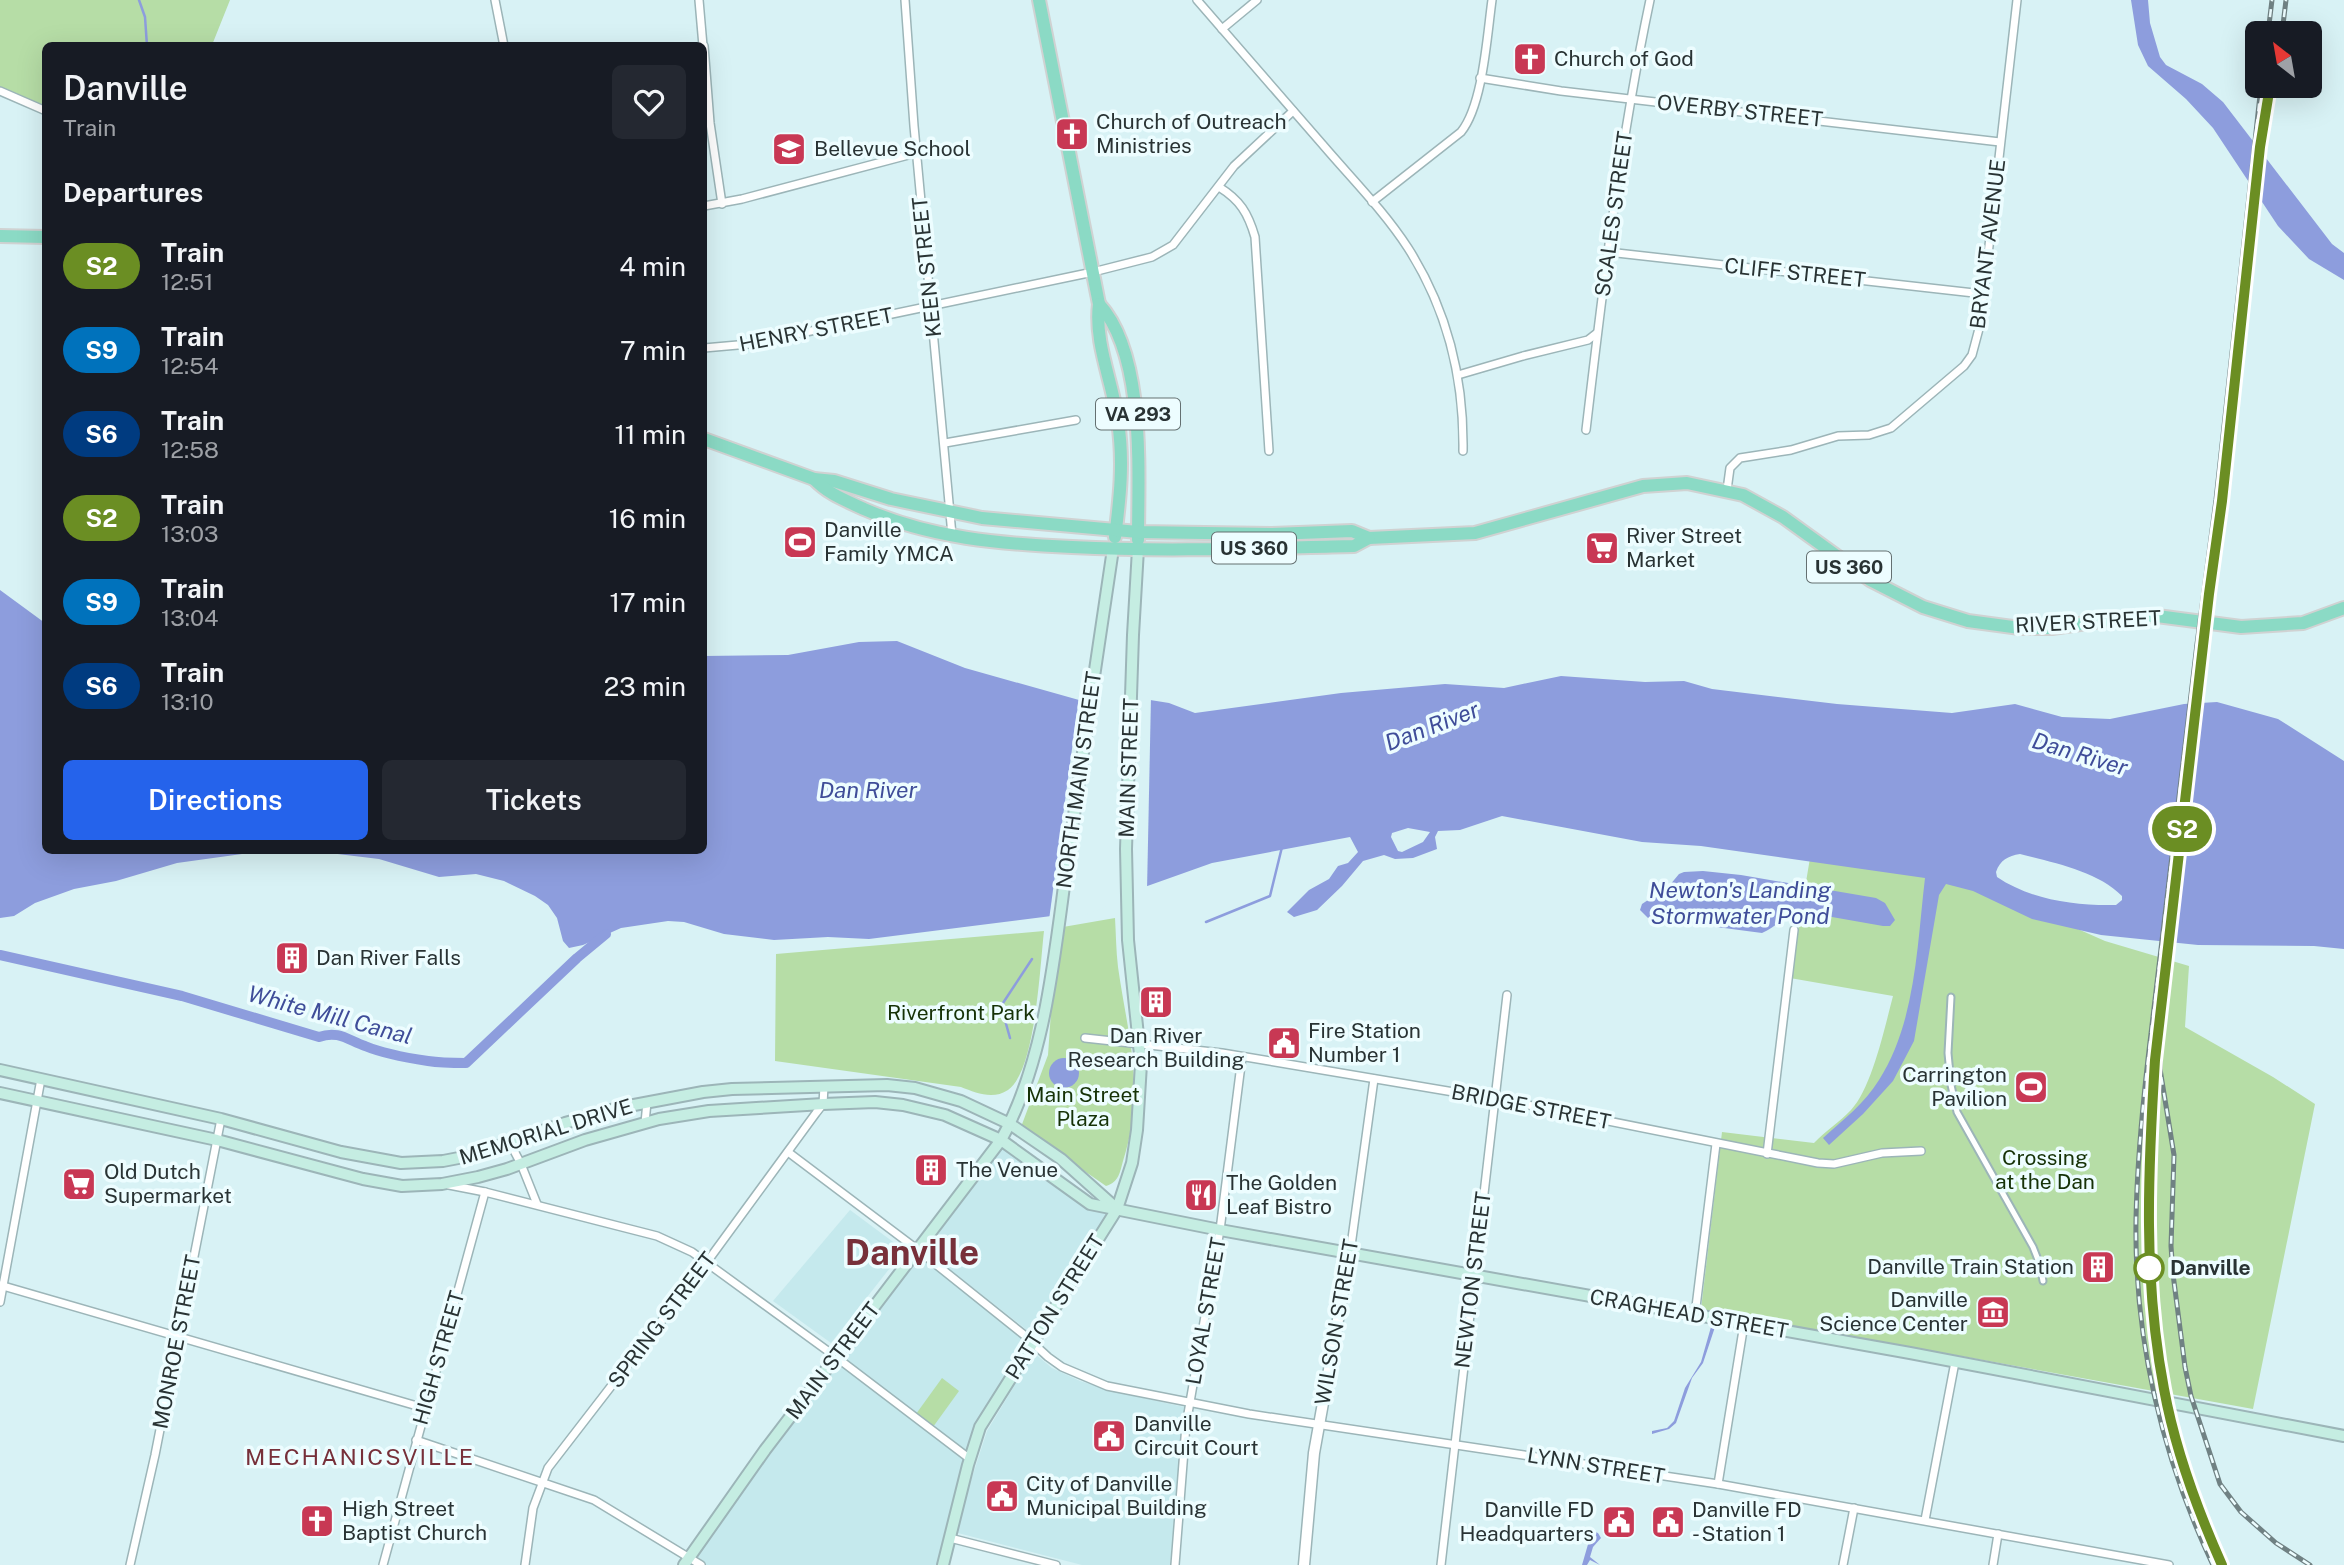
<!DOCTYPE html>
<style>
body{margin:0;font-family:"Public Sans",sans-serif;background:#242831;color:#f1f3f6;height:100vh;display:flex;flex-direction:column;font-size:26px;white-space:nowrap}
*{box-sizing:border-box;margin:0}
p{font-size:23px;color:#9ea1a6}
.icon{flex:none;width:38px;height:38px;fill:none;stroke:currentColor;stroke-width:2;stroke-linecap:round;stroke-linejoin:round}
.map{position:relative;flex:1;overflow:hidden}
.drawer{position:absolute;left:42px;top:42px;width:665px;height:812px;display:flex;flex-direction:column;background:#171b24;border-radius:10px;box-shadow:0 7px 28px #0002}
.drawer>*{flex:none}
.badge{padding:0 14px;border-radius:23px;font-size:24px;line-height:46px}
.needle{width:46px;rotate:329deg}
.controls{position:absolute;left:2245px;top:21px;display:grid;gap:14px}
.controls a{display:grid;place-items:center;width:77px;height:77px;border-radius:10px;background:#171b24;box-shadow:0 7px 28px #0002;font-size:35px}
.map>.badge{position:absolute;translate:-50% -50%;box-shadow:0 0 0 4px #fff}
h2{padding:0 21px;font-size:26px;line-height:63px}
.round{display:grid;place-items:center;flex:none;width:74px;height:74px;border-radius:10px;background:#242831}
.headline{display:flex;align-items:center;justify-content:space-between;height:119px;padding:0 21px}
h1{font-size:33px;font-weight:600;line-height:52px}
.primary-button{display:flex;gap:14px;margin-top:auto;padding:14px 21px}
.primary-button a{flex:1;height:80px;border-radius:10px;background:#2563eb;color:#fff;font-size:28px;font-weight:600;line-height:80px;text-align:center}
.primary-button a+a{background:#242831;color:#f1f3f6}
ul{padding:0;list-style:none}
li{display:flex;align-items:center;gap:21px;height:84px;padding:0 21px}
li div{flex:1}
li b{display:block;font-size:26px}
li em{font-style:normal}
li .badge{min-width:77px;font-weight:700;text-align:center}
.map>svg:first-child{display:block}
.built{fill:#c5e9ed}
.green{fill:#b6dda6}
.water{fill:#8d9ddd;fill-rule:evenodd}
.pier{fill:#d8f2f5}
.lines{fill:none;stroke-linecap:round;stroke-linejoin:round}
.stream{stroke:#8d9ddd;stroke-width:2.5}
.canal{stroke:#8d9ddd;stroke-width:10}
.pedestrian-casing{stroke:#9cb5b8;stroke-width:9}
.minor-casing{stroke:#9cb5b8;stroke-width:10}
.tertiary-casing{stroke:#9cb5b8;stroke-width:13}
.secondary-casing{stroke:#9cb5b8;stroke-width:14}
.primary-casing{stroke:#d0d2d2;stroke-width:16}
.pedestrian{stroke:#fff;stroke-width:5}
.minor{stroke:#fff;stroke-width:7}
.tertiary{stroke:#fff;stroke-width:10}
.secondary{stroke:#c5ede2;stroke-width:10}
.primary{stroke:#8bdac5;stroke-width:12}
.rail-casing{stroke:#708183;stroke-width:5}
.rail{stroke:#edfdff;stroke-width:2.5;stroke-dasharray:8;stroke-linecap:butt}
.line-casing{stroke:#fff;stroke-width:16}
.line{stroke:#6b8e23;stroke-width:10}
.stop-dot{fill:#fff;stroke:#6b8e23;stroke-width:3.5}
.labels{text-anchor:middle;stroke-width:7;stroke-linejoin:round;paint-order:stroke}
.shield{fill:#edfdff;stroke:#647071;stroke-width:2}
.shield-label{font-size:19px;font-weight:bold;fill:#293334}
.poi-label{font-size:21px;fill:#293334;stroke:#edfdff;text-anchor:start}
.street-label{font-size:21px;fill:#293334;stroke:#edfdff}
.park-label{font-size:21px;fill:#163207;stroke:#edfdff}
.stop-label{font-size:21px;font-weight:bold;fill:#293334;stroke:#edfdff;text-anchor:start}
.water-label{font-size:23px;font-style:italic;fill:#3f4d99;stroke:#edfdff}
.neighbourhood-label{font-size:23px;letter-spacing:2px;fill:#77303a;stroke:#edfdff}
.town-label{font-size:35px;font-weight:bold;fill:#77303a;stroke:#edfdff}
</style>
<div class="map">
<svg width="2344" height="1565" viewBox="0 0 2344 1565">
<rect width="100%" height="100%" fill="#d8f2f5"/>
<g class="built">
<polygon points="1001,1145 1109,1212 1032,1334 926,1251"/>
<polygon points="850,1210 904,1250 831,1343 773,1301"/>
<polygon points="918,1250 1032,1343 982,1425 944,1565 702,1565 689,1556"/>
<polygon points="1034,1353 1052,1368 1080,1381 1116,1392 1184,1407 1170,1565 1082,1565 958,1533 965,1499 987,1431"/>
</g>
<g class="green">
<polygon points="0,0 230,0 212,45 46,46 45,108 0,87"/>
<path d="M1812,846l200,54 93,41 84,25 -4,61 88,50 42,27 -62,305 -552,-100 21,-177 92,11c11,-12 26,-21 37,-33 21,-22 34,-84 42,-114l-103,-18z"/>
<path d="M1115,918c1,16 1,33 3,49 10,70 28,122 5,194 -3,11 -4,21 -17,25l-85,-59 27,-72 3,-43 12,-85z"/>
<path d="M1044,931c-4,33 -8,140 -36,159 -15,10 -32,3 -47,-3l-186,-26 1,-107z"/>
<polygon points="942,1378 959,1391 933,1427 916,1414"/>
</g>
<g class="water">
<polygon points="2131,0 2148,0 2150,23 2160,57 2166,65 2202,84 2223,102 2332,244 2344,253 2344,280 2309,259 2278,226 2213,128 2186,99 2148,66 2138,45"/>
<path d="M0,590l45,33 1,227h658v-194l84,-1 71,-13 38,-1 68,27 114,32 40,-5 50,8 26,10 146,-20 104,-9 59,4 57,-12 84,6 39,-1 28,8 125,15 115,9 63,-9 47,13 48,2 74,-15 33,-2 61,17 66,42v188l-30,-3 -116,-1 -97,-10 -69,-16 -59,-28 -27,-7 -7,11 -25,146 -21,40 -30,33 -34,31 -6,-7c20,-18 42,-35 56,-58 37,-58 38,-135 46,-202l-224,-32 -59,-4 -140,-26 -42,14 -22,1 -3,6 2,12 -24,9 -18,1 -11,-4 -21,6 -21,25 -25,24 -23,7 -7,-5 22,-22 20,-11 9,-13 10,-3 10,-11 -8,-15 -138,26 -104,37 -25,12 -214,27 -41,-2 -54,3 -50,-6 -40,-12 -16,-1 -47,7 -38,17 -14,3 -6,-7 -6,-23 -9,-13 -13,-9 -31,-15 -28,-7 -37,3 -60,-18 -58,-7 -79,2 -65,9 -61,18 -42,8 -39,14 -21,13 -14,2zM1408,828l22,4 -7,10 -21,10 -4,-1 -7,-14 1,-4zM2020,854c34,9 77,17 102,42v4l-6,5c-40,1 -85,-5 -119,-28l-1,-5c4,-12 12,-16 24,-18z"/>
<path d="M1703,871l38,4 135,23 9,5 10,17 -5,6h-7l-85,-15c-15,6 -22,16 -36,22l-114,-15 -8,-8 2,-6 27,-18 10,-12 5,-2z"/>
<circle cx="1064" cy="1073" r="15"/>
<polygon points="1711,1327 1715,1327 1703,1363 1692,1378 1676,1423 1669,1429 1652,1434 1652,1431 1667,1428 1674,1421 1685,1388 1701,1362"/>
<polygon points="1595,1532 1598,1533 1601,1538 1593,1547 1590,1557 1600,1565 1590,1560 1587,1565 1582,1565 1591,1534"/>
</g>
<polygon class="pier" points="1119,692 1151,697 1147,890 1085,915 1049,920 1079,697"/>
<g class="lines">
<g class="stream">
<polyline points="139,0 145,17 147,46"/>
<polyline points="1206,922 1270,896 1282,847"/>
<polyline points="1010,1038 1001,1006 1032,959"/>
</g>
<path class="canal" d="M0,955l182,41 137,41c19,-7 29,3 46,9 19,8 43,12 63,15 13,2 26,2 38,2l111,-105 29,-24"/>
<g class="pedestrian-casing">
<polyline id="pedestrian" points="1951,997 1948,1053 1951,1085 1957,1112 2033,1247 2040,1265 2043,1281"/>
</g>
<g class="minor-casing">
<g id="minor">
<polyline points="495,0 504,46"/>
<polyline points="699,0 703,46"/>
<polyline points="905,0 914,126 952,535"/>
<path d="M1197,0c42,49 84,97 126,145 29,34 61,66 85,103 39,61 56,131 55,203"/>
<polyline points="1222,29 1257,0"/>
<polyline points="704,46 710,123 722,204"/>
<polyline points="1480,78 1561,91 2000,142"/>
<polyline points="0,91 46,111"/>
<path d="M1219,187c21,13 29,26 36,50l14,214"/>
<path d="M1372,202l89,-70c22,-27 26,-96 31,-132"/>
<polyline points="704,206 742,199 916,153"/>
<polyline points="1608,252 1983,294"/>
<polyline points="704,348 749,344 1093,272 1152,257 1173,245 1234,166 1293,111"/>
<polyline points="1458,375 1523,356 1588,340 1597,333"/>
<path d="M1586,430c17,-144 34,-288 64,-430"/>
<polyline points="945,443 1076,420"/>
<polyline points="1727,490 1730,468 1740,458 1791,450 1838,436 1869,435 1891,428 1964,366 1972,355 1980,325 2017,0"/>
<polyline points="1085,1038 1222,1053 1513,1102 1818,1163 1834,1164 1882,1153 1921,1151"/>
<polyline points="645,1123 647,1102"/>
<polyline points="510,1143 521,1164 537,1204"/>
<polyline points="788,1152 918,1250 1023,1334 1048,1357 1062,1367 1107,1386 1249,1414 1718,1484 2169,1565"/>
<polyline points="1767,1154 1794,930"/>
<polyline points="449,1185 485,1192 657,1236 692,1252 836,1357 970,1459"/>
<polyline points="1350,1253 1374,1079"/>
<polyline points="0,1285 424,1408"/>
<polyline points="0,1302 41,1079"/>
<polyline points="1695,1315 1716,1144"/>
<polyline points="416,1440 594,1500 701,1565"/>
<polyline points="1718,1484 1744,1324"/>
<polyline points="1925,1520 1955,1362"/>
<polyline points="950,1538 1056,1565"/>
<polyline points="130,1565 155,1455 221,1119"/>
<polyline points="383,1565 485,1192"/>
<polyline points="525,1565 533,1508 548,1468 707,1262 816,1113 823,1104 824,1086"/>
<polyline points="1175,1565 1186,1425 1220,1230 1242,1057"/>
<polyline points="1441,1565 1507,995"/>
<polyline points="1843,1565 1854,1508"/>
<polyline points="1993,1565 1998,1534"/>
</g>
</g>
<g class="tertiary-casing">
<polyline id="tertiary" points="1304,1565 1314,1453 1350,1253"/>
</g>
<g class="secondary-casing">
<g id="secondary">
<polyline points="0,1070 221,1119 341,1152 401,1163 443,1161 469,1156 565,1123 618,1108 703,1092 732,1089 887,1085 915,1088 961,1101 1010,1124 1061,1159 1117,1209"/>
<polyline points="0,1093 217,1140 363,1179 402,1186 442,1184 478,1177 507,1169 585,1140 659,1119 709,1111 823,1104 875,1102 903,1105 945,1115 1001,1140 1090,1204 1220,1230 1910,1353 2344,1436"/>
<path d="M684,1565l81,-115 236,-310c47,-85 54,-195 68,-290 14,-100 29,-201 44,-301"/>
<polyline points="943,1565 968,1465 980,1427 1117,1209 1132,1163 1137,1130 1141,1064 1128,940 1126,849 1133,635 1138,549"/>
</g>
</g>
<g class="primary-casing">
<g id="primary">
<path d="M1039,0l60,304c-5,39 14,79 19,118 6,39 2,76 -3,115"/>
<polyline points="0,236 46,237"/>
<path d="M1099,304c47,51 39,169 39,236"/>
<polyline points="704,439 814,479 834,481 891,499 982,518 1138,532 1272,534 1352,531 1369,538 1475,533 1643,486 1687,483 1743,495 1783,517 1870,580 1923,607 1968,621 2020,628 2052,628 2136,616 2157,616 2241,627 2303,623 2344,608"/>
<path d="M814,479c14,15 31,21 50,30 66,29 136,35 208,38 94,5 188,1 282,-1l15,-8"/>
</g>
</g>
<use href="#pedestrian" class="pedestrian"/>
<use href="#minor" class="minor"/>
<use href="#tertiary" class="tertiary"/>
<use href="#secondary" class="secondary"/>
<use href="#primary" class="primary"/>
<g class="rail-casing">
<g id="rail">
<polyline points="2268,33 2272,0"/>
<polyline points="2282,33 2286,0"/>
<polyline points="2161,1029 2160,1069 2174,1155 2171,1246 2173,1274 2185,1367 2191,1396 2220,1484 2241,1512 2276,1543 2310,1565"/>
<path d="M2151,1121c-9,137 2,274 54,402"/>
<path d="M2213,1565c-51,-108 -79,-226 -77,-346 1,-53 6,-107 12,-160l49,-415 19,-144 45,-414"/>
</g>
</g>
<use href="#rail" class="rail"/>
</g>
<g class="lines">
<g class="line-casing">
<path id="line" d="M2222,1565c-25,-56 -47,-116 -58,-176 -21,-109 -16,-219 -9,-329l54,-466 13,-93 38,-354 10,-61"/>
</g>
<use href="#line" class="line"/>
</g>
<defs>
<g id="church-square" transform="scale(1.75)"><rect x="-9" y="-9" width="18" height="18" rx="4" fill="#c83854" stroke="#edfdff"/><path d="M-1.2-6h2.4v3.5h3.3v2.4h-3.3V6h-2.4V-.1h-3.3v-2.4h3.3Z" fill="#fff"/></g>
<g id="school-square" transform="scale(1.75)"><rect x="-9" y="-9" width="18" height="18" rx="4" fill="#c83854" stroke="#edfdff"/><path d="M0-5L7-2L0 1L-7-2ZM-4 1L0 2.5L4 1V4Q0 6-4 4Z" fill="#fff"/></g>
<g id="stadium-square" transform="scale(1.75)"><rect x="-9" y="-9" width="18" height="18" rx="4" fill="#c83854" stroke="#edfdff"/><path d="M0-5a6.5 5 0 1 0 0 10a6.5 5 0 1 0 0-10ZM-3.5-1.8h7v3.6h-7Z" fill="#fff"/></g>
<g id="supermarket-square" transform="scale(1.75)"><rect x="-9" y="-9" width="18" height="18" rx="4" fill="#c83854" stroke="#edfdff"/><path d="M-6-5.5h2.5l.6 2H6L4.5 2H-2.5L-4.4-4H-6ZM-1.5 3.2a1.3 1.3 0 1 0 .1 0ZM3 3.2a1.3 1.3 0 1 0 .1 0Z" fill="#fff"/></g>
<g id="building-square" transform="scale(1.75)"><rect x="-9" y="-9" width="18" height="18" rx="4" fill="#c83854" stroke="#edfdff"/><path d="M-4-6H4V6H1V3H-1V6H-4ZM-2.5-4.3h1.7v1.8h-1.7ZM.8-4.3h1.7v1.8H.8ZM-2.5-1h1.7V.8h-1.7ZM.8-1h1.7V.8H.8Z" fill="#fff"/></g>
<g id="civic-square" transform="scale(1.75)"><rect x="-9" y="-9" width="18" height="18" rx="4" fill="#c83854" stroke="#edfdff"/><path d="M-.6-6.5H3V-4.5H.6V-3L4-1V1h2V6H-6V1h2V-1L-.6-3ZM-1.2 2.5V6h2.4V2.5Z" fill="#fff"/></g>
<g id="restaurant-square" transform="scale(1.75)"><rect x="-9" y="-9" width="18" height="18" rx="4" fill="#c83854" stroke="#edfdff"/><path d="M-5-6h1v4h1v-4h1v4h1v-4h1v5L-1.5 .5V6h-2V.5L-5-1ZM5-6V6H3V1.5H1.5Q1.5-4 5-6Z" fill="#fff"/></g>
<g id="museum-square" transform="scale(1.75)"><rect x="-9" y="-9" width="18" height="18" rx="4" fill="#c83854" stroke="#edfdff"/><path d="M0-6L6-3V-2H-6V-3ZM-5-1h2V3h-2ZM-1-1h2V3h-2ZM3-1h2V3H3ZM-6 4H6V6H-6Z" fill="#fff"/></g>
</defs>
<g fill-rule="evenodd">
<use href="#church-square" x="1530" y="59"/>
<use href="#church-square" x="1072" y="134"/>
<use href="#school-square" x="789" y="149"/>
<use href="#stadium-square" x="800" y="542"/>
<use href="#supermarket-square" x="1602" y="548"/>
<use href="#building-square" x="292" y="958"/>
<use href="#building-square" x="1156" y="1002"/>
<use href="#civic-square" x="1284" y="1043"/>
<use href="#stadium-square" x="2031" y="1087"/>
<use href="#building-square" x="931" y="1170"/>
<use href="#supermarket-square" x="79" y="1184"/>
<use href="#restaurant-square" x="1201" y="1195"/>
<use href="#building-square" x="2098" y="1267"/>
<use href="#museum-square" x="1993" y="1312"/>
<use href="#civic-square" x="1109" y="1436"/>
<use href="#civic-square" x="1002" y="1496"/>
<use href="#church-square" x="317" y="1521"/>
<use href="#civic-square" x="1619" y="1522"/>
<use href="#civic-square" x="1668" y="1522"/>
</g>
<circle class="stop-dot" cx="2149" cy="1268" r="14"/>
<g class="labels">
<g class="shield">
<rect x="1096" y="398.5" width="84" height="31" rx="5"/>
<rect x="1212" y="532.5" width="84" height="31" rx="5"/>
<rect x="1807" y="551.5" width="84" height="31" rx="5"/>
</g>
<g class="shield-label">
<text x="1138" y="421">VA 293</text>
<text x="1254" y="555">US 360</text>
<text x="1849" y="574">US 360</text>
</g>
<g class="poi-label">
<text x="1554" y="66">Church of God</text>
<text x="1096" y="129">Church of Outreach<tspan x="1096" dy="24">Ministries</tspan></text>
<text x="814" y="156">Bellevue School</text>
<text x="824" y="537">Danville<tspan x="824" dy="24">Family YMCA</tspan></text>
<text x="1626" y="543">River Street<tspan x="1626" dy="24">Market</tspan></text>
<text x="316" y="965">Dan River Falls</text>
<text x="1308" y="1038">Fire Station<tspan x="1308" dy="24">Number 1</tspan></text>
<text x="1156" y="1043" text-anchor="middle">Dan River<tspan x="1156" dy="24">Research Building</tspan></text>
<text x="2007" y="1082" text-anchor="end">Carrington<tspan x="2007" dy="24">Pavilion</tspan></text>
<text x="956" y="1177">The Venue</text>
<text x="104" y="1179">Old Dutch<tspan x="104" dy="24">Supermarket</tspan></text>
<text x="1226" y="1190">The Golden<tspan x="1226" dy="24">Leaf Bistro</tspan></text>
<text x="2074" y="1274" text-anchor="end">Danville Train Station</text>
<text x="1968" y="1307" text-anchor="end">Danville<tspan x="1968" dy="24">Science Center</tspan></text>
<text x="1134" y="1431">Danville<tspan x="1134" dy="24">Circuit Court</tspan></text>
<text x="1026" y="1491">City of Danville<tspan x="1026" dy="24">Municipal Building</tspan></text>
<text x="342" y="1516">High Street<tspan x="342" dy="24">Baptist Church</tspan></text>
<text x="1594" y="1517" text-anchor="end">Danville FD<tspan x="1594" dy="24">Headquarters</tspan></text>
<text x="1692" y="1517">Danville FD<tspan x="1692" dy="24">- Station 1</tspan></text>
</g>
<g class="street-label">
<text transform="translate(1740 111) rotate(6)" y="7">OVERBY STREET</text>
<text transform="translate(1614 214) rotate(-82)" y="7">SCALES STREET</text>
<text transform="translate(1988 244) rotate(-83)" y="7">BRYANT AVENUE</text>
<text transform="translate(927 267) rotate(-96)" y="7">KEEN STREET</text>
<text transform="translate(1795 273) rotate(6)" y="7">CLIFF STREET</text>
<text transform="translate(816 330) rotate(-11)" y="7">HENRY STREET</text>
<text transform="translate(2088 622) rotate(-3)" y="7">RIVER STREET</text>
<text transform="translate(1129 768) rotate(-88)" y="7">MAIN STREET</text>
<text transform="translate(1079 780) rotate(-82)" y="7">NORTH MAIN STREET</text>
<text transform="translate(1531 1107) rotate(11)" y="7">BRIDGE STREET</text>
<text transform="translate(546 1132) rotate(-17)" y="7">MEMORIAL DRIVE</text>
<text transform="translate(1473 1280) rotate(-83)" y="7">NEWTON STREET</text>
<text transform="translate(1055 1307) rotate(-58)" y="7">PATTON STREET</text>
<text transform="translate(1206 1311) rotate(-80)" y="7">LOYAL STREET</text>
<text transform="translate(1689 1314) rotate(10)" y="7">CRAGHEAD STREET</text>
<text transform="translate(662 1320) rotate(-53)" y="7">SPRING STREET</text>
<text transform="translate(1337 1322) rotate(-80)" y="7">WILSON STREET</text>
<text transform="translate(177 1342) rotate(-79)" y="7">MONROE STREET</text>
<text transform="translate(439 1358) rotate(-74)" y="7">HIGH STREET</text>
<text transform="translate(833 1361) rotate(-53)" y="7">MAIN STREET</text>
<text transform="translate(1596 1466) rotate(9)" y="7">LYNN STREET</text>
</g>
<g class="park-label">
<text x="961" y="1020">Riverfront Park</text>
<text x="1083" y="1102">Main Street<tspan x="1083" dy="24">Plaza</tspan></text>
<text x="2045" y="1165">Crossing<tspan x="2045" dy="24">at the Dan</tspan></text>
</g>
<g class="stop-label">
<text x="2170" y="1275">Danville</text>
</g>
<g class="water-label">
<text transform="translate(1432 726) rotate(-21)" y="8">Dan River</text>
<text transform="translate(2080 754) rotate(17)" y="8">Dan River</text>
<text x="868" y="798">Dan River</text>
<text x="1740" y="898">Newton's Landing<tspan x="1740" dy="26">Stormwater Pond</tspan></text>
<text transform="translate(330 1015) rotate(15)" y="8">White Mill Canal</text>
</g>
<g class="neighbourhood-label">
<text x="360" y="1465">MECHANICSVILLE</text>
</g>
<g class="town-label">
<text x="912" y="1265">Danville</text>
</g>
</g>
</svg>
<div class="controls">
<a><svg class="needle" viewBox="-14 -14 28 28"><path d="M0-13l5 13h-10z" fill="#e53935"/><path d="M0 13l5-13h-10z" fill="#9ea1a6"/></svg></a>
</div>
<b class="badge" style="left:2182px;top:829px;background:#6b8e23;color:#fff">S2</b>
<section class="drawer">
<div class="headline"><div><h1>Danville</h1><p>Train</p></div><a class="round"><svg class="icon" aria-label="heart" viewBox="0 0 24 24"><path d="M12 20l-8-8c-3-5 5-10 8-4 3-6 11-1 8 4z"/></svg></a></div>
<h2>Departures</h2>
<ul>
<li><span class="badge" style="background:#6b8e23;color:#fff">S2</span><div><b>Train</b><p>12:51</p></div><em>4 min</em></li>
<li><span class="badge" style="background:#0072bc;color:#fff">S9</span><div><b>Train</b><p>12:54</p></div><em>7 min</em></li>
<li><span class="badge" style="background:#003b80;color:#fff">S6</span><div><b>Train</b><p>12:58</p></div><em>11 min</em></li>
<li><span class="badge" style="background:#6b8e23;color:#fff">S2</span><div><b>Train</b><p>13:03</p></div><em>16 min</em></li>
<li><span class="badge" style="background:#0072bc;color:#fff">S9</span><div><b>Train</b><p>13:04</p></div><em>17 min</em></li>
<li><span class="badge" style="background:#003b80;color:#fff">S6</span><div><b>Train</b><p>13:10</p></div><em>23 min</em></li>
</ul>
<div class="primary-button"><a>Directions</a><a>Tickets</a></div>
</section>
</div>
